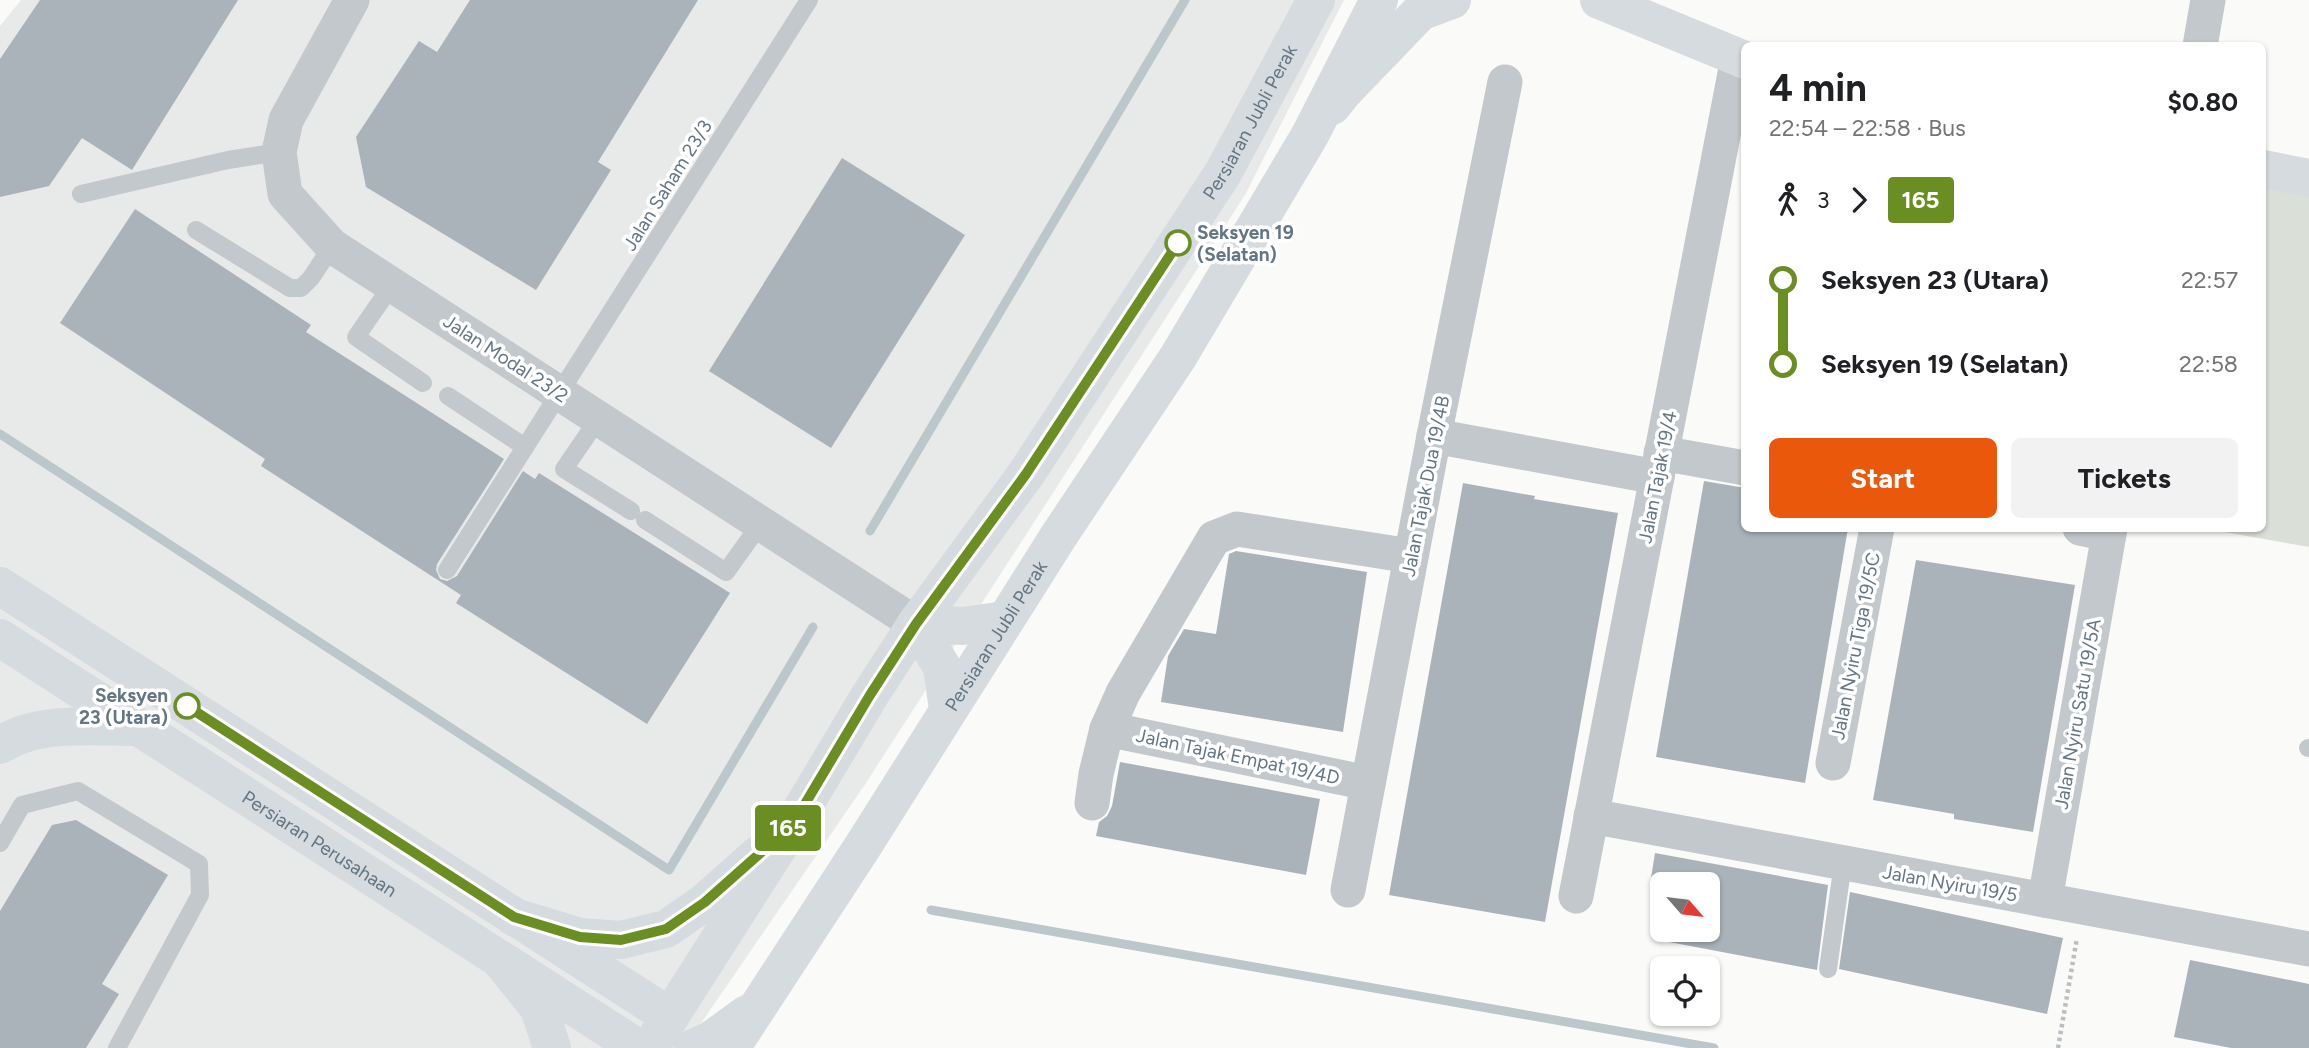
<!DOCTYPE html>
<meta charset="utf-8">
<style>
body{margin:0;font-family:Figtree,sans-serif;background:#f2f2f2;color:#202124;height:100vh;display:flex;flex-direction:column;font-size:26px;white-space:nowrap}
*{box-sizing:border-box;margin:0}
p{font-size:23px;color:#757577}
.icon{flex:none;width:38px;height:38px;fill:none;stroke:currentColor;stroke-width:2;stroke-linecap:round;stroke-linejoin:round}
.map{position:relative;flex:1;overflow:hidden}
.drawer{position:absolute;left:1741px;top:42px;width:525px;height:490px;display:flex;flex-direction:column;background:#fff;border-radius:10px;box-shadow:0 2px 5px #0004}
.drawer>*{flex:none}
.badge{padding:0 14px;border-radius:5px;font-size:24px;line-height:46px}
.needle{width:46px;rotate:118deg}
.buttons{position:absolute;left:1650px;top:872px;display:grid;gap:14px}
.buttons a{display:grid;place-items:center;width:70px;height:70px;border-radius:10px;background:#fff;box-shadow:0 2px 5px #0004;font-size:35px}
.map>.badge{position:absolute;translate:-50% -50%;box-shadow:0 0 0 4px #fff}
.legs{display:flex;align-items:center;gap:10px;height:77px;padding:0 28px;font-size:23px}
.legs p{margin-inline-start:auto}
.summary{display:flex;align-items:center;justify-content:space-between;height:119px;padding:0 28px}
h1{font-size:38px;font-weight:700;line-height:52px}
.button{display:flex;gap:14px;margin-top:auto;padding:14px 28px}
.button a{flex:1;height:80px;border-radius:10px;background:#ea580c;color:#fff;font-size:28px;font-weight:700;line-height:80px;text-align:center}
.button a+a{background:#f2f2f2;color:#202124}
ul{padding:0 28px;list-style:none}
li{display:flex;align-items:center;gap:24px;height:84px;font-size:26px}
li i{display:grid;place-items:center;width:10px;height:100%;margin:0 9px;background:currentColor}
li i::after{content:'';width:18px;height:18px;margin:-9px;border:5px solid;border-radius:50%;background:#fff}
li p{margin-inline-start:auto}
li:first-child i{background:linear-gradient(#0000 50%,currentColor 0)}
li:last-child i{background:linear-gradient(currentColor 50%,#0000 0)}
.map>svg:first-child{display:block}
.built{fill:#e8e9e9}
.green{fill:#dadfd7}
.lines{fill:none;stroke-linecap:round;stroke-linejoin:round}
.stream{stroke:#bbc7cb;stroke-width:9}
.building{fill:#aab3b9}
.path{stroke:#bbbfc2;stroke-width:4.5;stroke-dasharray:3.5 3.5;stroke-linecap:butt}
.lane{stroke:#c3c8cc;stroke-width:18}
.street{stroke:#c3c8cc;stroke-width:35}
.secondary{stroke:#d6dbdf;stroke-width:38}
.primary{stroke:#d6dbdf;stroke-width:38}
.line-1-casing{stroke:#fff;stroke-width:16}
.line-1{stroke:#6b8e23;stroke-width:10}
.stop-1-dot{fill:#fff;stroke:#6b8e23;stroke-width:3.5}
.labels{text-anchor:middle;stroke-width:7;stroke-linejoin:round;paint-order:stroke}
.street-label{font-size:19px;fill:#657683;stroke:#fff}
.stop-label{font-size:19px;font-weight:bold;fill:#657683;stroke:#fff;text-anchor:start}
</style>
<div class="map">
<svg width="2309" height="1048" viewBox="0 0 2309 1048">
<rect width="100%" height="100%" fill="#fafaf8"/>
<polygon class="built" points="21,0 1344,0 1245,195 864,786 684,1048 0,1048 0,26"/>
<polygon class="green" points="2263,188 2309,196 2309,547 2207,529 2263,528"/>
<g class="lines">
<g class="stream">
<polyline points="0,434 669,870 813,627"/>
<polyline points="870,531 1185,0"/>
<polyline points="931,910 1714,1048"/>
</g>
</g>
<g class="building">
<polygon points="40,0 238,0 132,170 82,138 49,186 0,197 0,59"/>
<polygon points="470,0 698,0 598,162 611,170 536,290 366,187 356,137 419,41 437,52"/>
<polygon points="842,158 965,235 831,448 709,371"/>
<polygon points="135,209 311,325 306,332 504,459 437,564 436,570 440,579 447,581 457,576 523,471 535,479 539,473 730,593 647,724 456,603 461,595 261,466 265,459 60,323"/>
<polygon points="1704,481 1745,488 1745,528 1848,528 1805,783 1656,757"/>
<polygon points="1463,483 1535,496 1534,499 1618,513 1545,922 1389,895"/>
<polygon points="1236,551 1367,572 1343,732 1161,702 1168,656 1184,629 1216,634 1229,554"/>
<polygon points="1916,560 2075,585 2033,832 1954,819 1954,814 1873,800"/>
<polygon points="1120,762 1320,799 1306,875 1096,836 1099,822 1107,816 1112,806"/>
<polygon points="76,820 168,875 102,984 119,994 86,1048 0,1048 0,911 52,825"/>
<polygon points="1655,853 1828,885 1817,970 1664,941 1665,929 1708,929 1708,884 1650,884"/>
<polygon points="1850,892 2063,938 2047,1014 1839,969"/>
<polygon points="2190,960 2309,984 2309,1048 2231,1048 2174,1037"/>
</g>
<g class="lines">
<polyline class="path" points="2058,1048 2077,938"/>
<g class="lane">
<polyline points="81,194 228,160 279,152"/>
<polyline points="196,230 290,288 301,288 311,278 332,246"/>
<polyline points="392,285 356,337 423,383"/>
<polyline points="448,396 525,447"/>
<polyline points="599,418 564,469 631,511"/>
<polyline points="645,520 726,572 761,523"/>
<polyline points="447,570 809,0"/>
<polyline points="2308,748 2309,748"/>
<polyline points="0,843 22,805 78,791 199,864 200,895 117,1048"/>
<polyline points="1828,969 1843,863"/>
</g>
<g class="street">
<polyline points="352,0 286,120 279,152 285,194 332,246 916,624"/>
<polyline points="2200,46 2208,0"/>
<polyline points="1434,436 1657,477"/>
<polyline points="1661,453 1745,468"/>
<polyline points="2080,528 2109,534"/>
<polyline points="1107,729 1368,783"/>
<polyline points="1833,763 1877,528"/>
<polyline points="1092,803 1096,774 1107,729 1123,693 1214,538 1237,529 1411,556"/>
<polyline points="1591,816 2309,949"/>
<polyline points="1348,890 1434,436 1505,82"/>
<polyline points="1576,896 1738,58"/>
<polyline points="2045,900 2110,528"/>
</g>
<g class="secondary">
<polyline points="1599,0 1745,60"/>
<polyline points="1332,106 1343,92 1420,12 1452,0"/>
<polyline points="2263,169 2309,178"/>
<polyline points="0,586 669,1016"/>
<path id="s1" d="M0,638l638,410"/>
<path d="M0,745c40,-25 92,-18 138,-18"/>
</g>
<g class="primary">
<polyline points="916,624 942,667 948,709"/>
<polyline points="916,624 963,626 1005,620"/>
<polyline points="514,917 580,937 621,940 666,929 705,902 758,855"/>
<polyline points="501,961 539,1008 552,1048"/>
<path id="s2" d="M650,1048l143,-224 77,-129 46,-71 110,-150 197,-301 93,-173"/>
<polyline points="693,1048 711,1040 747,1014"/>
<path id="s3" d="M731,1048l132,-202 195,-309 120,-180 132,-222 69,-135"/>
</g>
</g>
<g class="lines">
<g class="line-1-casing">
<polyline id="line-1" points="187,706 514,917 580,937 621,940 666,929 705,902 793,824 870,695 916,624 1026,474 1178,243"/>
</g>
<use href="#line-1" class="line-1"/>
</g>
<g class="stop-1-dot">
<circle cx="1178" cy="243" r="12"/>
<circle cx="187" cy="706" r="12"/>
</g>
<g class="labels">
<g class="street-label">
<text dy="7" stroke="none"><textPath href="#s2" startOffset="1104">Persiaran Jubli Perak</textPath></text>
<text transform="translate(667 185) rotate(-58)" y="7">Jalan Saham 23/3</text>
<text transform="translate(506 358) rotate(33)" y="7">Jalan Modal 23/2</text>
<text transform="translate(1657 477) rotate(-79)" y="7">Jalan Tajak 19/4</text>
<text transform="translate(1425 486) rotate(-79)" y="7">Jalan Tajak Dua 19/4B</text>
<text dy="7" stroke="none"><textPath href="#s3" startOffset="490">Persiaran Jubli Perak</textPath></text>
<text transform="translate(1855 646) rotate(-79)" y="7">Jalan Nyiru Tiga 19/5C</text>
<text transform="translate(2077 714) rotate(-80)" y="7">Jalan Nyiru Satu 19/5A</text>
<text transform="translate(1238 756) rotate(12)" y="7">Jalan Tajak Empat 19/4D</text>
<text dy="7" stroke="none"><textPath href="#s1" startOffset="380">Persiaran Perusahaan</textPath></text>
<text transform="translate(1950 883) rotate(10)" y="7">Jalan Nyiru 19/5</text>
</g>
<g class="stop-label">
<text x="1197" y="239">Seksyen 19<tspan x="1197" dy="22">(Selatan)</tspan></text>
<text x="168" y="702" text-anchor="end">Seksyen<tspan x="168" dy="22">23 (Utara)</tspan></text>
</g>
</g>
</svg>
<div class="buttons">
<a><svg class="needle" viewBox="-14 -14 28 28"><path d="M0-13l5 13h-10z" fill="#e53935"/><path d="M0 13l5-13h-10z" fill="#757577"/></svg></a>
<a><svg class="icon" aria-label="locate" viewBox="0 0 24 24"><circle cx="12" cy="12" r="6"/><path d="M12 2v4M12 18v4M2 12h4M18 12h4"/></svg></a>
</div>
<b class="badge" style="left:788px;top:828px;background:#6b8e23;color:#fff">165</b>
<section class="drawer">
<div class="summary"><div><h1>4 min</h1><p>22:54 – 22:58 · Bus</p></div><b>$0.80</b></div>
<div class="legs"><svg class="icon" aria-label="walk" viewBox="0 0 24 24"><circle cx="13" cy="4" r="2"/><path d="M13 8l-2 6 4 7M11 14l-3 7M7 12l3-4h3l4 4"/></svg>3<svg class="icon" aria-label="forward" viewBox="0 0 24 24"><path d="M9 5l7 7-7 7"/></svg><b class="badge" style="background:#6b8e23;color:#fff">165</b></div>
<ul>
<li><i style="color:#6b8e23"></i><b>Seksyen 23 (Utara)</b><p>22:57</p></li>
<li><i style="color:#6b8e23"></i><b>Seksyen 19 (Selatan)</b><p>22:58</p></li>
</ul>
<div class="button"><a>Start</a><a>Tickets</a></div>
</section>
</div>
